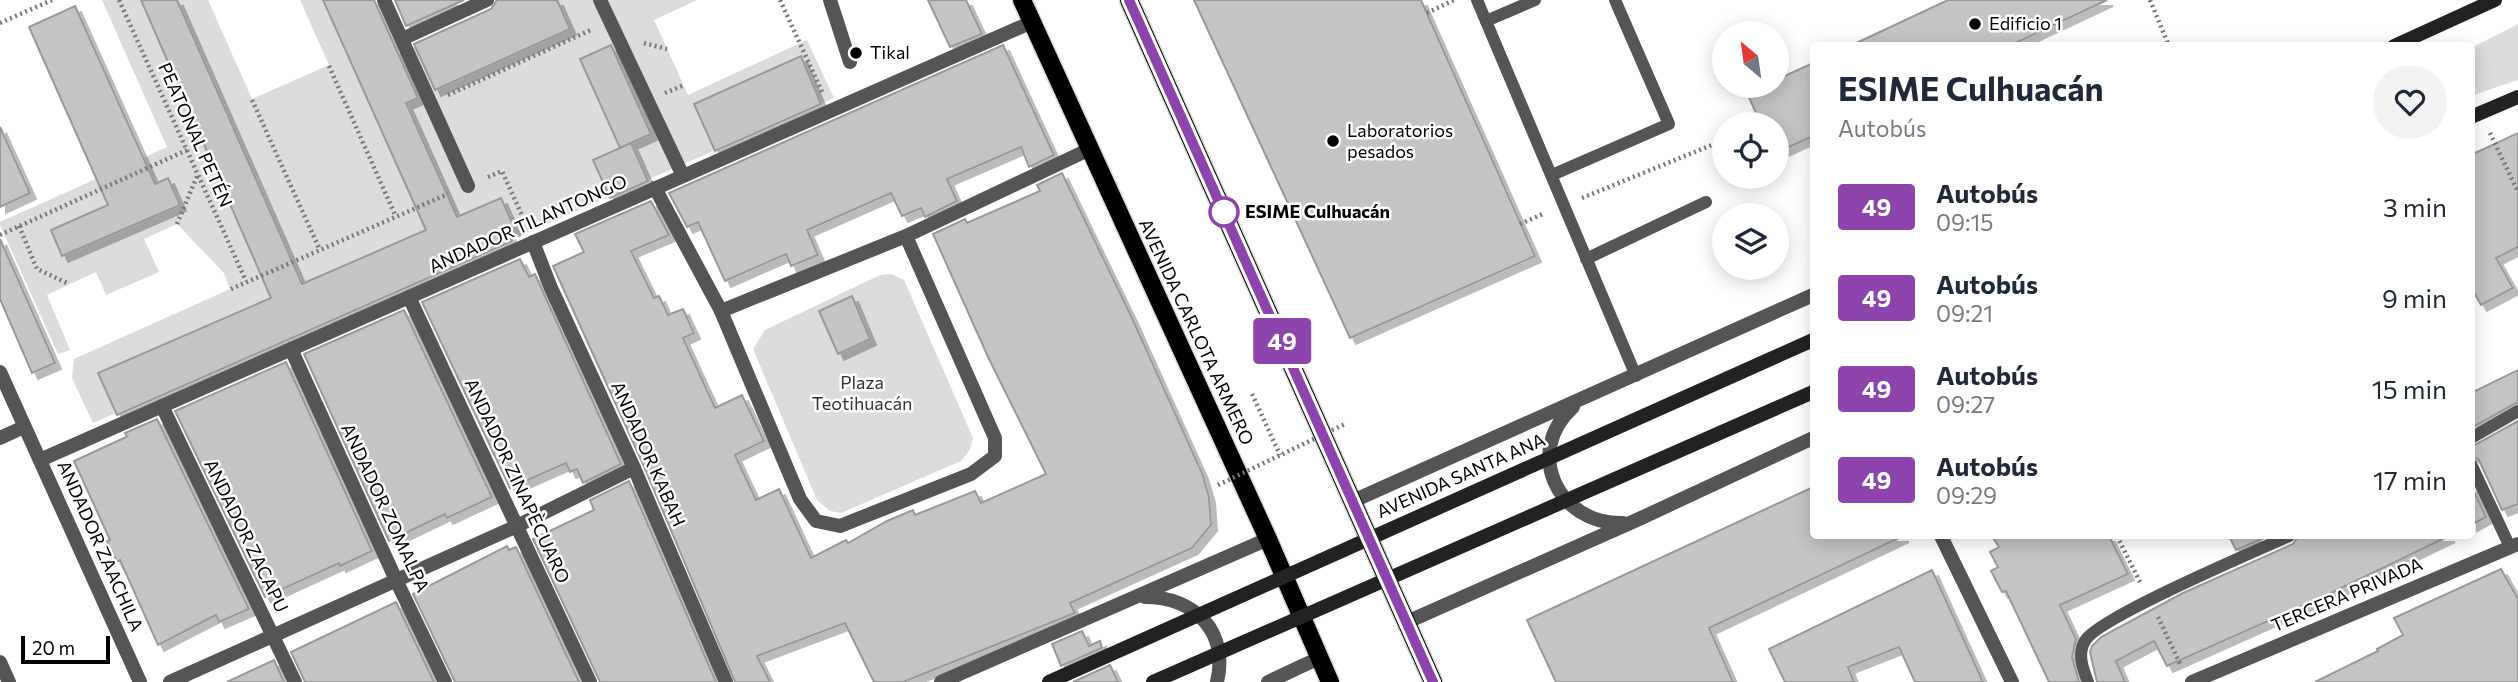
<!DOCTYPE html>
<html lang="es">
<meta charset="utf-8">
<style>
body{margin:0;font-family:Commissioner,sans-serif;background:#f2f2f3;color:#1f2937;height:100vh;display:flex;flex-direction:column;font-size:26px;white-space:nowrap}
*{box-sizing:border-box;margin:0}
p{font-size:23px;color:#747a83}
.icon{flex:none;width:38px;height:38px;fill:none;stroke:currentColor;stroke-width:2;stroke-linecap:round;stroke-linejoin:round}
.map{position:relative;flex:1;overflow:hidden}
.side{position:absolute;left:1810px;top:42px;width:665px;height:497px;display:flex;flex-direction:column;background:#fff;border-radius:7px;box-shadow:0 4px 18px #0003}
.side>*{flex:none}
.badge{padding:0 14px;border-radius:5px;font-size:24px;line-height:46px}
.needle{width:46px;rotate:331deg}
.controls{position:absolute;left:1712px;top:21px;display:grid;gap:14px}
.controls a{display:grid;place-items:center;width:77px;height:77px;border-radius:50%;background:#fff;box-shadow:0 4px 18px #0003;font-size:35px}
.scale{position:absolute;left:21px;bottom:18px;width:89px;box-sizing:border-box;padding-left:7px;border:4px solid #000;border-top:0;font-size:19px;line-height:24px;white-space:nowrap;color:#000;-webkit-text-stroke:5px #fff;paint-order:stroke}
.map>.badge{position:absolute;translate:-50% -50%;box-shadow:0 0 0 4px #fff}
.round{display:grid;place-items:center;flex:none;width:74px;height:74px;border-radius:37px;background:#f2f2f3}
.overview{display:flex;align-items:center;justify-content:space-between;height:119px;padding:0 28px}
h1{font-size:33px;font-weight:700;line-height:52px}
ul{padding:0;list-style:none}
li{display:flex;align-items:center;gap:21px;height:91px;padding:0 28px}
li div{flex:1}
li b{display:block;font-size:26px}
li em{font-style:normal}
li .badge{min-width:77px;font-weight:700;text-align:center}
.map>svg:first-child{display:block}
.green{fill:#dcdcdc}
.building{fill:#c4c4c4;stroke:#999;stroke-width:2;filter:url(#shadow)}
.lines{fill:none;stroke-linecap:round;stroke-linejoin:round}
.primary-casing{stroke:#dbdbdb;stroke-width:21}
.path{stroke:#777;stroke-width:4.5;stroke-dasharray:2 3.5;stroke-linecap:butt}
.service{stroke:#555;stroke-width:12}
.pedestrian{stroke:#555;stroke-width:14}
.minor{stroke:#555;stroke-width:14}
.tertiary{stroke:#555;stroke-width:14}
.secondary{stroke:#222;stroke-width:14}
.primary{stroke:#000;stroke-width:18}
.path-bridge{stroke:#777;stroke-width:4.5;stroke-dasharray:2 3.5;stroke-linecap:butt}
.secondary-bridge{stroke:#222;stroke-width:14}
.line-casing{stroke:#fff;stroke-width:16}
.line{stroke:#8e44ad;stroke-width:10}
.poi-dot{fill:#000;stroke:#fff;stroke-width:2.5}
.stop-dot{fill:#fff;stroke:#8e44ad;stroke-width:3.5}
.labels{text-anchor:middle;stroke-width:5;stroke-linejoin:round;paint-order:stroke}
.poi-label{font-size:18px;fill:#000;stroke:#fff;text-anchor:start}
.street-label{font-size:18px;fill:#000;stroke:#fff}
.stop-label{font-size:18px;font-weight:bold;fill:#000;stroke:#fff;text-anchor:start}
.park-label{font-size:18px;fill:#333;stroke:#fff}
</style>
<div class="map">
<svg width="2518" height="682" viewBox="0 0 2518 682">
<defs>
<filter id="shadow"><feDropShadow dx="6" dy="6" stdDeviation="0" flood-color="#0004"/></filter>
</defs>
<rect width="100%" height="100%" fill="#fff"/>
<g class="green">
<polygon points="102,0 208,0 252,99 329,65 300,0 374,0 399,54 515,0 697,0 654,20 688,95 807,40 834,98 93,423 72,378 74,359 230,289 224,273 177,224 144,239 159,272 106,295 96,272 47,295 70,350 58,354 0,225 0,222 167,147"/>
<polygon points="2518,24 2518,80 2471,96 2471,48"/>
<polygon points="891,274 904,280 973,438 970,450 961,461 841,513 830,511 817,500 753,349 765,330 880,275"/>
</g>
<g class="building">
<polygon points="141,0 177,0 302,284 426,230 323,0 374,0 418,98 406,103 457,217 501,198 515,229 508,232 512,241 117,415 98,373 271,298"/>
<polygon points="395,0 464,0 406,26"/>
<polygon points="497,0 557,0 570,29 435,90 414,44 491,9"/>
<polygon points="928,0 966,0 982,34 950,47"/>
<polygon points="1194,0 1421,0 1535,256 1350,338"/>
<polygon points="1948,0 2107,0 2009,46 1850,46"/>
<polygon points="75,6 155,184 168,178 180,205 62,256 51,230 108,205 29,27"/>
<polygon points="611,45 651,134 620,148 580,59"/>
<polygon points="1003,45 1054,155 1029,167 1021,147 947,179 957,201 925,217 921,208 902,216 891,193 807,230 818,255 791,266 786,254 725,281 698,222 687,227 669,193"/>
<polygon points="801,56 821,104 715,151 694,104"/>
<polygon points="1813,63 1813,136 1776,153 1776,124 1761,124 1747,93 1763,86 1776,86 1776,80"/>
<polygon points="0,127 30,193 0,207"/>
<polygon points="2518,133 2518,247 2496,258 2513,288 2481,305 2471,287 2471,155"/>
<polygon points="631,143 648,181 610,198 593,160"/>
<polygon points="1062,173 1132,318 1202,473 1209,497 1211,525 1192,548 1070,603 1075,613 903,682 874,682 845,623 757,656 770,682 735,682 643,464 553,266 584,252 575,234 651,201 669,235 631,251 654,298 659,296 668,315 683,309 694,333 683,338 715,408 742,395 764,441 735,455 756,500 779,489 811,558 846,540 848,543 887,521 913,510 915,515 975,491 981,503 1046,474 989,359 933,234 965,219 967,223 1040,191 1037,185"/>
<polygon points="0,239 55,363 32,373 0,299"/>
<polygon points="520,259 529,277 535,274 621,464 583,483 577,469 570,472 566,463 510,488 422,302"/>
<polygon points="852,296 870,339 838,354 819,311"/>
<polygon points="404,310 492,497 447,518 445,514 389,541 304,354"/>
<polygon points="286,362 372,551 340,566 339,563 265,597 175,411"/>
<polygon points="2518,370 2518,402 2471,428 2471,393"/>
<polygon points="157,419 249,609 219,622 216,615 158,645 120,560 117,562 107,541 110,540 74,461 124,438 127,436 125,433"/>
<polygon points="2518,421 2518,504 2502,510 2479,460 2471,455 2471,447"/>
<polygon points="629,481 716,682 600,682 533,539 594,510 590,500"/>
<polygon points="2471,485 2486,517 2471,525"/>
<polygon points="1813,487 1813,536 1903,536 1709,628 1733,682 1556,682 1527,620"/>
<polygon points="1992,536 2109,536 2128,574 2060,605 2076,639 2072,657 2079,682 2049,682 2006,591 2002,592 1991,571 1998,567 1990,552 1999,547"/>
<polygon points="2229,536 2269,536 2236,550"/>
<polygon points="2298,536 2449,536 2331,593 2167,666 2154,641 2116,661 2125,682 2097,682 2090,652 2092,646 2101,637 2183,593 2293,544"/>
<polygon points="507,546 509,550 516,547 579,682 455,682 413,594"/>
<polygon points="2501,569 2518,599 2518,682 2315,682 2378,651 2377,649 2403,635 2394,618"/>
<polygon points="1932,570 1983,682 1915,682 1899,647 1848,667 1854,682 1785,682 1769,649"/>
<polygon points="396,602 434,682 305,682 291,652"/>
<polygon points="1082,631 1089,646 1100,641 1102,648 1061,666 1052,644"/>
<polygon points="274,660 284,682 227,682"/>
<polygon points="1110,665 1118,682 1073,682"/>
</g>
<g class="lines">
<g class="primary-casing">
<g id="primary">
<polyline points="1022,0 1268,539 1330,682"/>
<polyline points="1129,0 1433,682"/>
</g>
</g>
<g class="path">
<polyline points="119,0 246,281"/>
<polyline points="780,0 822,92"/>
<polyline points="2150,0 2169,46"/>
<polyline points="1427,13 1454,0"/>
<polyline points="0,23 52,0"/>
<polyline points="644,43 667,49"/>
<polyline points="329,66 396,217"/>
<polyline points="665,93 684,85"/>
<polyline points="448,95 593,29"/>
<polyline points="252,100 320,250"/>
<polyline points="2490,133 2518,192"/>
<polyline points="488,177 502,171 525,222"/>
<polyline points="1582,198 1724,140"/>
<polyline points="177,224 198,174"/>
<polyline points="1520,224 1545,213"/>
<polyline points="19,226 37,269 69,284"/>
<polyline points="0,235 187,150"/>
<polyline points="231,289 448,194"/>
<polyline points="1252,394 1280,455"/>
<polyline points="2117,536 2141,584"/>
<polyline points="2158,617 2181,666"/>
</g>
<g class="service">
<polyline points="1477,0 1636,376"/>
<polyline points="1486,21 1535,0"/>
<polyline points="1552,175 1669,124 1615,0"/>
<polyline points="1586,259 1706,202"/>
<polyline points="2471,438 2518,411"/>
<polyline points="2471,464 2510,547"/>
<path d="M2088,682c-5,-13 -11,-28 -3,-41 12,-23 171,-90 204,-105"/>
</g>
<g class="pedestrian">
<polyline points="384,0 468,186"/>
<polyline points="600,0 683,176"/>
<polyline points="402,39 487,0"/>
<polyline points="655,188 721,311"/>
<polyline points="533,242 551,288 634,468 726,682"/>
<polyline points="409,297 590,682"/>
<polyline points="291,349 396,580 445,682"/>
<polyline points="0,372 140,682"/>
<polyline points="162,406 295,682"/>
<polyline points="40,460 1032,22"/>
<polyline points="0,662 9,682"/>
<polyline points="170,682 517,526 634,468"/>
</g>
<g class="minor">
<polyline points="830,0 850,62"/>
<polyline points="906,236 995,438 995,456 971,474 840,526 816,521 800,499 721,311 906,236 1090,149"/>
<polyline points="0,438 24,427"/>
<polyline points="1941,536 2012,682"/>
<polyline points="2192,682 2518,544"/>
</g>
<g class="tertiary">
<path d="M1573,407c-50,45 -15,118 50,116"/>
<polyline points="1353,501 1813,295"/>
<path d="M1145,597c50,0 84,35 72,85"/>
<polyline points="1407,622 1639,519 1813,438"/>
<polyline points="941,682 1268,539"/>
<polyline points="1268,682 1319,658"/>
</g>
<g class="secondary">
<polyline points="2394,46 2495,0"/>
<polyline points="2471,117 2518,97"/>
</g>
<use href="#primary" class="primary"/>
<polyline class="path-bridge" points="1218,485 1347,423"/>
<g class="secondary-bridge">
<polyline points="1049,682 1813,340"/>
<polyline points="1153,682 1813,392"/>
</g>
</g>
<g class="lines">
<g class="line-casing">
<polyline id="line" points="1129,0 1433,682"/>
</g>
<use href="#line" class="line"/>
</g>
<g class="poi-dot">
<circle cx="1975" cy="24" r="7"/>
<circle cx="856" cy="53" r="7"/>
<circle cx="1333" cy="141" r="7"/>
</g>
<circle class="stop-dot" cx="1224" cy="212" r="14"/>
<g class="labels">
<g class="poi-label">
<text x="1989" y="30">Edificio 1</text>
<text x="870" y="59">Tikal</text>
<text x="1347" y="137">Laboratorios<tspan x="1347" dy="21">pesados</tspan></text>
</g>
<g class="street-label">
<text transform="translate(195 135) rotate(66)" y="6">PEATONAL PETÉN</text>
<text transform="translate(528 224) rotate(-24)" y="6">ANDADOR TILANTONGO</text>
<text transform="translate(1196 332) rotate(65)" y="6">AVENIDA CARLOTA ARMERO</text>
<text transform="translate(648 454) rotate(66)" y="6">ANDADOR KABAH</text>
<text transform="translate(1461 476) rotate(-24)" y="6">AVENIDA SANTA ANA</text>
<text transform="translate(517 481) rotate(65)" y="6">ANDADOR ZINAPÈCUARO</text>
<text transform="translate(385 508) rotate(65)" y="6">ANDADOR ZOMALPA</text>
<text transform="translate(246 536) rotate(64)" y="6">ANDADOR ZACAPU</text>
<text transform="translate(100 546) rotate(66)" y="6">ANDADOR ZAACHILA</text>
<text transform="translate(2347 595) rotate(-23)" y="6">TERCERA PRIVADA</text>
</g>
<g class="stop-label">
<text x="1245" y="218">ESIME Culhuacán</text>
</g>
<g class="park-label">
<text x="862" y="389">Plaza<tspan x="862" dy="21">Teotihuacán</tspan></text>
</g>
</g>
</svg>
<div class="controls">
<a><svg class="needle" viewBox="-14 -14 28 28"><path d="M0-13l5 13h-10z" fill="#e53935"/><path d="M0 13l5-13h-10z" fill="#747a83"/></svg></a>
<a><svg class="icon" aria-label="locate" viewBox="0 0 24 24"><circle cx="12" cy="12" r="6"/><path d="M12 2v4M12 18v4M2 12h4M18 12h4"/></svg></a>
<a><svg class="icon" aria-label="layers" viewBox="0 0 24 24"><path d="M12 4l9 5-9 5-9-5zM3 14l9 5 9-5"/></svg></a>
</div>
<div class="scale">20 m</div>
<b class="badge" style="left:1282px;top:341px;background:#8e44ad;color:#fff">49</b>
<section class="side">
<div class="overview"><div><h1>ESIME Culhuacán</h1><p>Autobús</p></div><a class="round"><svg class="icon" aria-label="heart" viewBox="0 0 24 24"><path d="M12 20l-8-8c-3-5 5-10 8-4 3-6 11-1 8 4z"/></svg></a></div>
<ul>
<li><span class="badge" style="background:#8e44ad;color:#fff">49</span><div><b>Autobús</b><p>09:15</p></div><em>3 min</em></li>
<li><span class="badge" style="background:#8e44ad;color:#fff">49</span><div><b>Autobús</b><p>09:21</p></div><em>9 min</em></li>
<li><span class="badge" style="background:#8e44ad;color:#fff">49</span><div><b>Autobús</b><p>09:27</p></div><em>15 min</em></li>
<li><span class="badge" style="background:#8e44ad;color:#fff">49</span><div><b>Autobús</b><p>09:29</p></div><em>17 min</em></li>
</ul>
</section>
</div>
